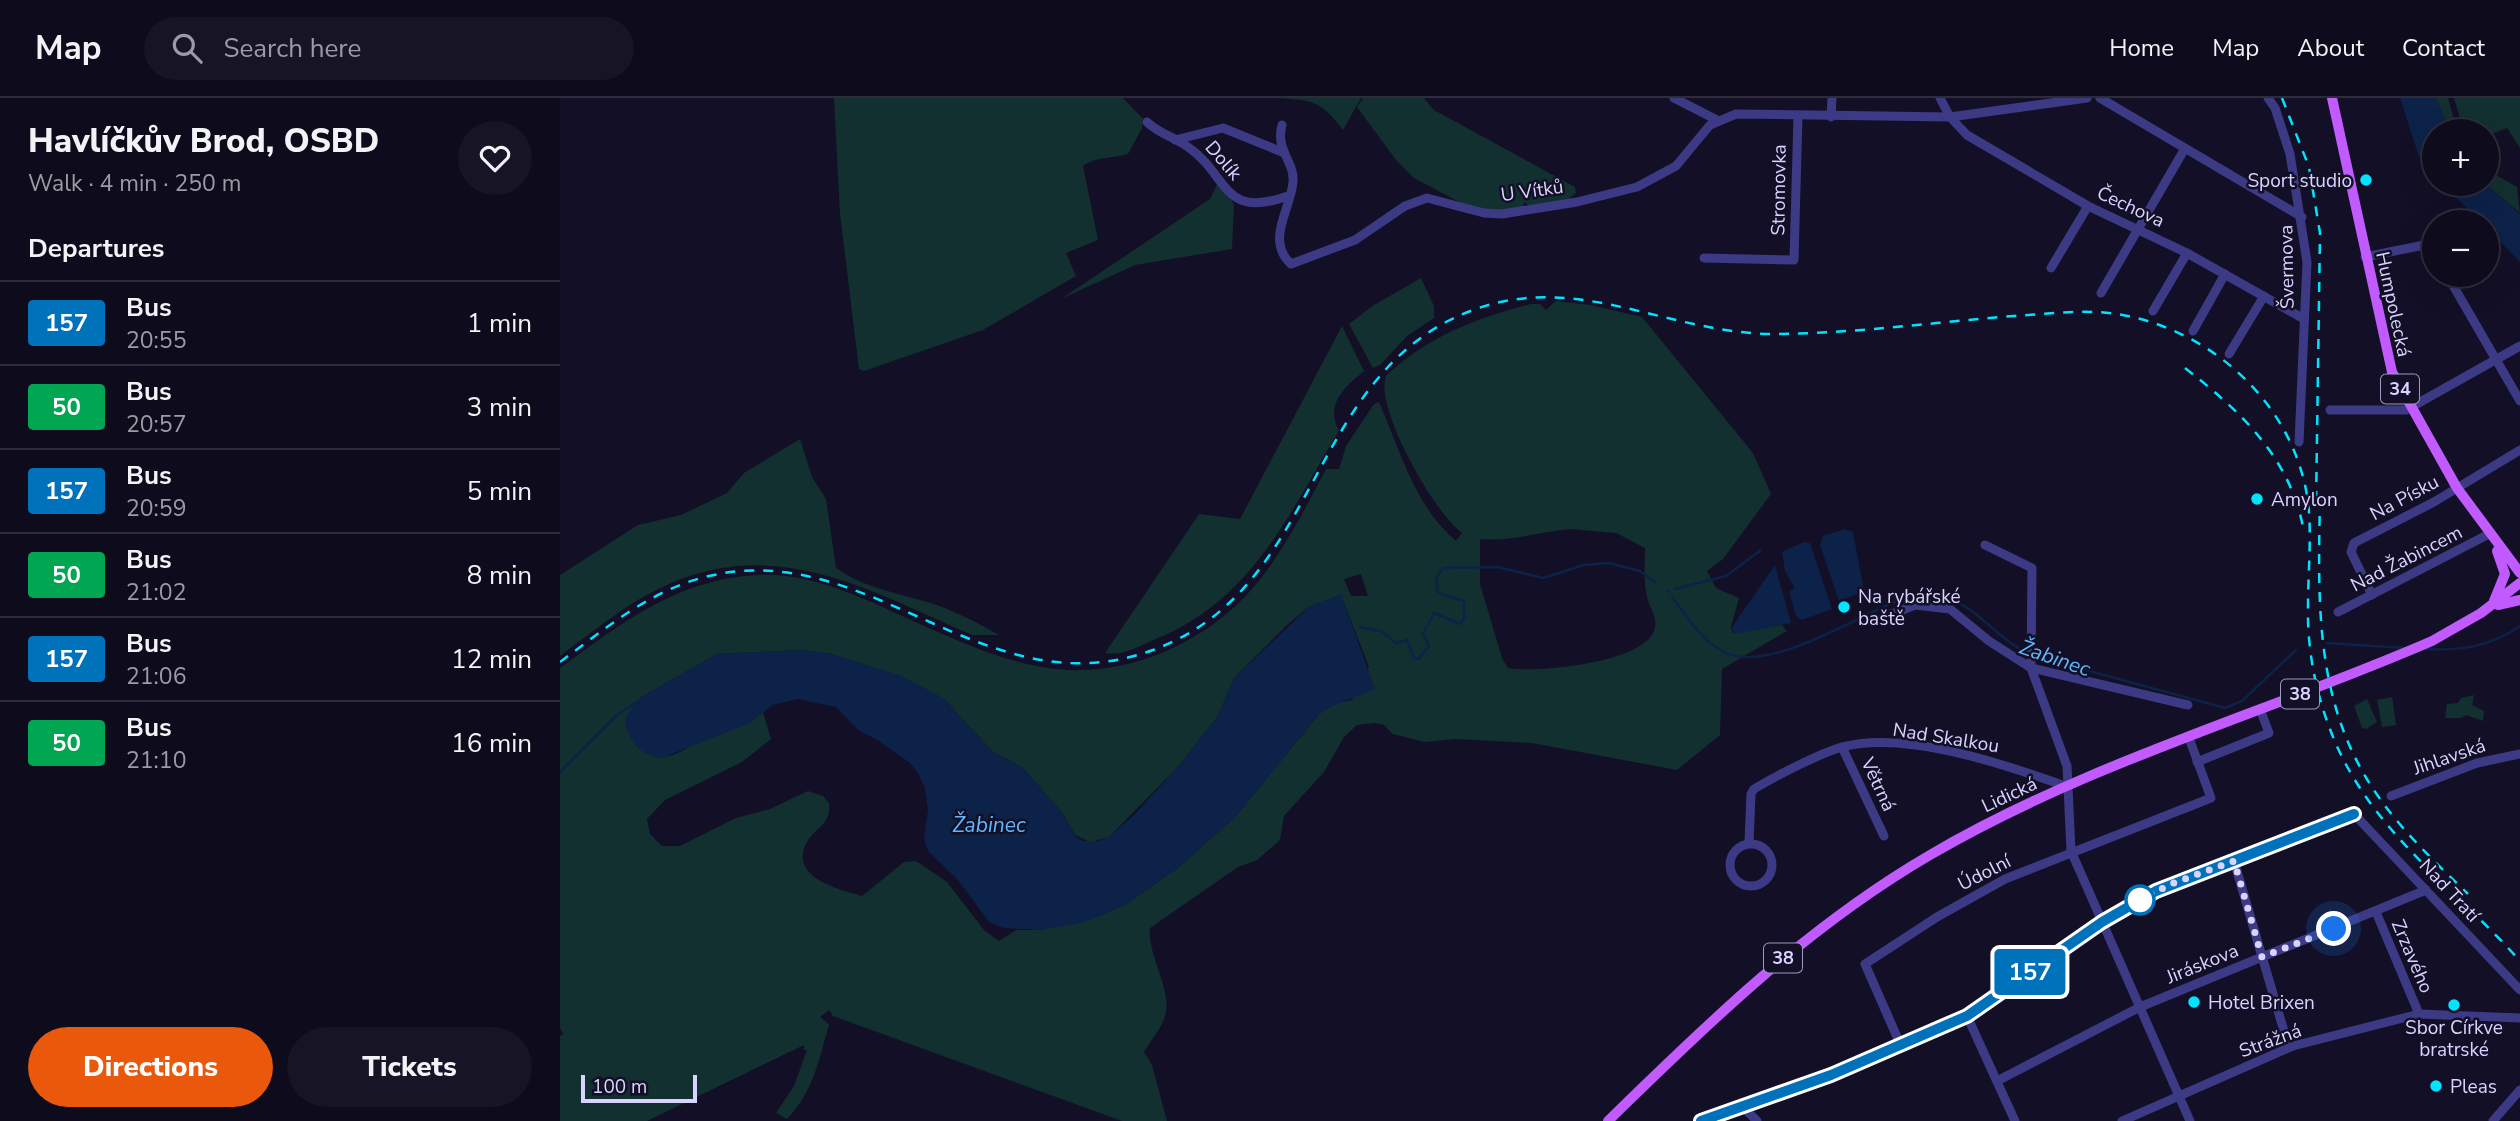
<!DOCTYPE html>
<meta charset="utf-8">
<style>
body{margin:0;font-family:"Nunito Sans",sans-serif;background:#171425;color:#f1f3f6;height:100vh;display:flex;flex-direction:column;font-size:26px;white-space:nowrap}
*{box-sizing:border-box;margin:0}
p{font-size:23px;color:#9b9ba3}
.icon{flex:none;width:38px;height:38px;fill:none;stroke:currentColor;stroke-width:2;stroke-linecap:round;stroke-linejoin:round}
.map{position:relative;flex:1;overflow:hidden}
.panel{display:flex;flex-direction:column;background:#0e0b1c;width:560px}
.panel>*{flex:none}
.badge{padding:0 14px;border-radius:5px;font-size:24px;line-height:46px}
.controls{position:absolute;left:1862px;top:21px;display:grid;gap:14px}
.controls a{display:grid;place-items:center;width:77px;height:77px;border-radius:50%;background:#0e0b1c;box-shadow:0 7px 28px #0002,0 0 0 2px #2e2b3b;font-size:35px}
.scale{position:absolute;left:21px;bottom:18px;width:116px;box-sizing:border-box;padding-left:7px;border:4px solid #d9d4ff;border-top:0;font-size:19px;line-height:24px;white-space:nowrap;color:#d9d4ff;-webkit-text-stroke:5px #130f26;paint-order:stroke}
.you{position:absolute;width:35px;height:35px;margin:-18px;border:5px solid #fff;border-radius:50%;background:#1a73e8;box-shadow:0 0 0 10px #1a73e833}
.map>.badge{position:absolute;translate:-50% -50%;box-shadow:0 0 0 4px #fff}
h2{padding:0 28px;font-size:26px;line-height:63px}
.round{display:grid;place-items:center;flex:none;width:74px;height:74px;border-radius:37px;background:#171425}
.head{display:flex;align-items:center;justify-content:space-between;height:119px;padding:0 28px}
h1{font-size:33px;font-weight:800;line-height:52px}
.action{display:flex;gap:14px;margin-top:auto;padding:14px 28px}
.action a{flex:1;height:80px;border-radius:42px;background:#ea580c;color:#fff;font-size:28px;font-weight:800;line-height:80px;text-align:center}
.action a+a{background:#171425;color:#f1f3f6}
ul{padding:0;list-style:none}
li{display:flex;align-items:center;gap:21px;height:84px;padding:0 28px;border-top:2px solid #2e2b3b}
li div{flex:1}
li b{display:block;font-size:26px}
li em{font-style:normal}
li .badge{min-width:77px;font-weight:700;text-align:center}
header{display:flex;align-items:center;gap:42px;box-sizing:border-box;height:98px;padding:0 35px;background:#0e0b1c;border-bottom:2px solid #2e2b3b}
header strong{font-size:33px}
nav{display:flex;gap:38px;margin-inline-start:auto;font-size:24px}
.search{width:490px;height:63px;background:#171425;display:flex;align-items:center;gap:18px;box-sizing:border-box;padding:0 24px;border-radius:38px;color:#9b9ba3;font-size:26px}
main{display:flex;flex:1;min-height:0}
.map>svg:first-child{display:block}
.green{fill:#12302f;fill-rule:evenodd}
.water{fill:#0c2248}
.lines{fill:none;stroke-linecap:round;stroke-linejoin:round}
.stream{stroke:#0c2248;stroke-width:2.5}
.minor{stroke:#3d3a85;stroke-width:9}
.major{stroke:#c25bff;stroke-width:10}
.rail{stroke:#00e5ff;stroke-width:2.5;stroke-dasharray:10 9;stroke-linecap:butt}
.line-casing{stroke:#fff;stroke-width:16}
.line{stroke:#0072bc;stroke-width:10}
.walk{stroke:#d9d4ff;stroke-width:7;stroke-dasharray:0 12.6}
.poi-dot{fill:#00e5ff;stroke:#130f26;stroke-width:2.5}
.stop-dot{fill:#fff;stroke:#0072bc;stroke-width:3.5}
.labels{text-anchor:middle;stroke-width:5;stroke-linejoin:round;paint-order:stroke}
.shield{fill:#130f26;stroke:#9e99be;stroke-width:2}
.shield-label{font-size:18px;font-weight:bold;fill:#d9d4ff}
.street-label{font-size:19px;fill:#d9d4ff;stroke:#130f26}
.poi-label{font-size:19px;fill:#d9d4ff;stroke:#130f26;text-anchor:start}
.water-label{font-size:21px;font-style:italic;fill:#62b6ff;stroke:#130f26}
</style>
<header>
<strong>Map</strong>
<div class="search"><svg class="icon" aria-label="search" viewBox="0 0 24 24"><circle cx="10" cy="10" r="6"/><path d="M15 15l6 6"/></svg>Search here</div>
<nav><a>Home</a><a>Map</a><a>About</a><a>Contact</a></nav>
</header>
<main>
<section class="panel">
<div class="head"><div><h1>Havlíčkův Brod, OSBD</h1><p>Walk · 4 min · 250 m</p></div><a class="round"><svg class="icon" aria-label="heart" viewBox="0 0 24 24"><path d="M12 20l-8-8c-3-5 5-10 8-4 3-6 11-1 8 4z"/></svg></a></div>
<h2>Departures</h2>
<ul>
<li><span class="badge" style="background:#0072bc;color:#fff">157</span><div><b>Bus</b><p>20:55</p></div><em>1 min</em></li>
<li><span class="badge" style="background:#00a651;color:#fff">50</span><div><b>Bus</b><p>20:57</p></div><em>3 min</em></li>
<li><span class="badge" style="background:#0072bc;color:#fff">157</span><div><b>Bus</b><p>20:59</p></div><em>5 min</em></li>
<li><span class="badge" style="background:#00a651;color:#fff">50</span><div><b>Bus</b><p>21:02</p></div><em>8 min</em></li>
<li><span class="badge" style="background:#0072bc;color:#fff">157</span><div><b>Bus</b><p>21:06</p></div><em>12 min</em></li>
<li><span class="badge" style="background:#00a651;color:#fff">50</span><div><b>Bus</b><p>21:10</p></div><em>16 min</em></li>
</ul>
<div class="action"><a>Directions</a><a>Tickets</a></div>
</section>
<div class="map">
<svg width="1960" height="1023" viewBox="0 0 1960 1023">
<rect width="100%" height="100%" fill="#130f26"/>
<g class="green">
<path d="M274,0h289l20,21 -1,9 -14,26c-17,5 -31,2 -45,12l15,74 -32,13 10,23 -93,54 -119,41 -5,-2 -19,-155z"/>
<path d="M715,0h86l-18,32c-23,-30 -30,-30 -68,-32z"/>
<polygon points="803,0 864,0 874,12 1015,89 1016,95 1009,101 970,109 965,104 961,110 926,114 901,105 854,80 836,62 797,9"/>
<polygon points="1876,0 1888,0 1897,33 1889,33"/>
<polygon points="1894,0 1960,0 1960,50 1947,30 1927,38 1927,33 1904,33"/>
<polygon points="1927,72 1957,89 1960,115 1925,86"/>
<polygon points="660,80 674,107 672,151 575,167 501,201 650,101"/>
<polygon points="861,180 874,208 874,220 847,238 820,267 813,270 789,226 814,207"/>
<path d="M996,203l35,4 51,12 111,136 18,41 -48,65 -16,12 9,17 23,10 -8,29 2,6 49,-8 5,6 -65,38 -2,66 -43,35 -145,-27 -78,-4 -29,3 -32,-8 -9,-9 -9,-2 -18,2 -13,12 -20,35 -40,44 -4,24 -23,20 -19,7 -88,61c-3,29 25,65 14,91 -4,11 -14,23 -20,33l8,13 15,56h-45l-289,-105 -4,-6 -9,7 9,7c-9,33 -16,69 -42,95l-11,-6 18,-27 13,-36h-3v-5l-157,76h-87v-85l3,-2 -3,-6v-360c62,-45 117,-89 197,-93 59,-3 113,27 165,50 39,17 78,35 120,42 81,15 170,-25 219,-89 26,-33 45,-72 65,-109h13l7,-23 28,-42 5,-2c21,48 36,105 77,139l6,-8c-28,-20 -88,-126 -76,-157 40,-39 93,-59 145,-72h9l6,6zM1010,431l46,4 29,15c0,15 -2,33 2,48 2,13 12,21 7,35 -12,32 -117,42 -146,37l-6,-10 -22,-74v-45c30,3 59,-7 90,-10zM801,476l7,22h-17l-7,-17zM781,497l28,72 -17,33 -18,4 -15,10 -83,102 -57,51 -53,37 -26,12 -62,14h-22l-17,11 -15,-11 -37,-48 -31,-21 -12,1 -42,34c-21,-6 -73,-18 -56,-52 8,-17 26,-19 23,-41l-6,-7 -15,-5 -38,18 -34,9 -56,28h-18l-12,-12 -3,-15 18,-19 77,-38 29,-23 -8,-27c-17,14 -37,18 -57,26 -19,8 -30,21 -52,19l-14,-59 77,-44 85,-4 30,4 111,44 50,54 29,15 41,47 12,21 15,7 19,-5 68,-69 41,-52 16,-38 53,-53 23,-19z"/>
<path d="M782,228l22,45c-20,17 -39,33 -25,60 -51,84 -86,168 -183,208 -16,7 -33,17 -51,14l94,-139 41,5z"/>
<path d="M240,341l12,38 14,22 10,69c30,21 63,25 98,36 23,8 44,19 65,31h-27c-101,-44 -194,-100 -305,-50 -39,17 -73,46 -107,71v-81l78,-50 43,-10 46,-22 17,-20z"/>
<polygon points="1914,597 1912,607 1924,613 1923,623 1906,617 1901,620 1885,620 1887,606 1898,605 1901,600"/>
<polygon points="1832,599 1836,627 1822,629 1817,602"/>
<polygon points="1807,601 1817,624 1806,631 1802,630 1794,608"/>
</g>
<g class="water">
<polygon points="1840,0 1876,0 1889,33 1874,33 1874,77 1858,56"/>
<polygon points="1881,86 1925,86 1960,116 1960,164 1927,130 1927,124 1922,124"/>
<polygon points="1284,431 1293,434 1304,493 1279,503 1260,447 1263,438"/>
<polygon points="1244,444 1250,445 1272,511 1242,522 1236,518 1229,493 1235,490 1225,473 1222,454"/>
<polygon points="1215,467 1231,525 1175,536 1172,529"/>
<path d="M781,496l34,95c-19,9 -39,13 -56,25l-83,102 -57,51 -53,37 -26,12 -23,8 -39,6 -34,-2 -15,-6 -31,-42 -30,-29 -4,-12 4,-30 -3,-21 -7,-15 -8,-10 -31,-22 -21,-11 -22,-23 -38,-8 -26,6 -22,18 -88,35c-22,-2 -35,-18 -37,-40l15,-20 77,-44 85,-4 30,4 70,22 41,22 50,54 29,15 41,47 12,22 8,5h15l11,-4 24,-21 44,-48 41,-52 16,-38 76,-72z"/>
</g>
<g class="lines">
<g class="stream">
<polyline points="1115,491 1166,478 1201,452"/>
<polyline points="1107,493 1108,493"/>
<path d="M1112,499c15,19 28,42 50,54 39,22 116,-23 151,-39 19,-9 38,-20 61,-17 39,4 60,43 94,58"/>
<polyline points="800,529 821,533 836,545 847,542 854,560 858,561 869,548 863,536 874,515 900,526 904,521 904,503 878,495 876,481 883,470 938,469 983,480 1024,467 1049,465 1080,473 1095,484"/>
<polyline points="1767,545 1844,550"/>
<path d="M1865,551c36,2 64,-2 95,-23"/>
<polyline points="1474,558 1665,610 1682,603 1736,552"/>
<polyline points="0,674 58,616 77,604"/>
</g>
<g class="minor">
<polyline points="1114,0 1157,22"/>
<polyline points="1380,0 1390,19 1407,37 1528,108 1627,155 1744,221"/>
<polyline points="1540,0 1742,119"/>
<polyline points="1708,0 1715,10 1730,56 1747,164 1739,344"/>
<polyline points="1271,19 1272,0"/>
<path d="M587,24c12,12 28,15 41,25 41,28 33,73 100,49"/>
<path d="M722,27c-7,25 13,37 11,57 -2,27 -28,58 -2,82l64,-24 50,-34 22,-8 57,15 18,1 75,-12 60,-15 39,-21 34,-41 26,-11 214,3 137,-19"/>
<polyline points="615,42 663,30 722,54"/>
<polyline points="1898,124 1898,123"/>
<polyline points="1805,159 1874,145"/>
<polyline points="1144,160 1234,162 1238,18"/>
<polyline points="1491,170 1528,108"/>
<polyline points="1887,177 1960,303"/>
<polyline points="1541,195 1624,52"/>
<polyline points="1593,213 1627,155"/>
<polyline points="1633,233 1665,176"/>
<polyline points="1669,256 1704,198"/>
<polyline points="1770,312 1846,312 1960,248"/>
<polyline points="1425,447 1472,470 1471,570 1507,668 1511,753 1630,1023"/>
<polyline points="1812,497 1791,454 1794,445 1874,404 1960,352"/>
<polyline points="1778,514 1929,436"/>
<polyline points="1312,524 1355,507 1390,511 1429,543 1471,570 1628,607"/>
<polyline points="1282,649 1324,738"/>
<polyline points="1637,664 1709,635 1700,611"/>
<polyline points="1831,698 1917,665 1960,656"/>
<path d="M1189,745l2,-49 3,-5c22,-13 64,-35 88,-42 63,-17 165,18 226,40"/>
<circle cx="1191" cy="767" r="21"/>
<polyline points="1674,763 1726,940 1733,948"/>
<polyline points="1816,814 1859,916"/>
<polyline points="1407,918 1455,1023"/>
<polyline points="1341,948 1305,866 1377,819 1445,781 1651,700 1629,640"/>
<polyline points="1437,983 1580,909 1866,792"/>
<polyline points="1183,1009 1197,1023"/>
<polyline points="1141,1023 1271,977 1407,918 1542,824 1596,793 1794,716 1960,892"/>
<polyline points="1562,1023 1733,948 1859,916 1960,920"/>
<polyline points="1933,1023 1960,992"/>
</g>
<g class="major">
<polyline points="1772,0 1832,274 1897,390 1960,475"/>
<polyline points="1934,503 1945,476 1937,453"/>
<polyline points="1938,507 1960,502"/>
<path d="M1048,1023c100,-98 200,-195 322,-266 157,-92 336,-142 502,-214l49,-28 39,-30"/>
</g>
<g class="rail">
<polyline points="1722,0 1749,69 1760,135 1756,408"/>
<path d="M1625,270c54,42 104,88 118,159"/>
<path d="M1760,399c-2,106 -6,208 58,299 25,36 58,67 90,98"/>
<path d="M0,564c45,-33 89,-71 145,-85 165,-42 279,135 448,73 162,-59 153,-257 297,-330 118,-59 212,16 330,14 78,-1 156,-12 234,-18 34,-2 69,-7 103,-2 95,15 178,91 191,188 4,34 0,69 0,104 -1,47 9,94 28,138 40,91 120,145 184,217"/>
</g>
</g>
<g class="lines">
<g class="line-casing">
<polyline id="line" points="1141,1023 1271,977 1407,918 1542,824 1596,793 1794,716"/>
</g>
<use href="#line" class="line"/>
<polyline class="walk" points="1580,802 1611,786 1674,763 1702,859 1774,831"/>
</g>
<g class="poi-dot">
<circle cx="1806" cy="82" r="7"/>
<circle cx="1697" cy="401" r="7"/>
<circle cx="1284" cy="509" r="7"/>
<circle cx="1634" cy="904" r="7"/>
<circle cx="1894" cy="907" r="7"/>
<circle cx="1876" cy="988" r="7"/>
</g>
<circle class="stop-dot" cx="1580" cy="802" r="14"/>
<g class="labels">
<g class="shield">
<rect x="1821" y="276.5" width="38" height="29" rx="5"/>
<rect x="1721" y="581.5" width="38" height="29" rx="5"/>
<rect x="1204" y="845.5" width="38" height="29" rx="5"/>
</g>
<g class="shield-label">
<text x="1840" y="297">34</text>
<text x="1740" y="602">38</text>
<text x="1223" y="866">38</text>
</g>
<g class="street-label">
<text transform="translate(664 62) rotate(49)" y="7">Dolík</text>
<text transform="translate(972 92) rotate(-8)" y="7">U Vítků</text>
<text transform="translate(1218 92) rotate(-89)" y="7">Stromovka</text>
<text transform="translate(1571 108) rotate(25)" y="7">Čechova</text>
<text transform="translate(1726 169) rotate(-91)" y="7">Švermova</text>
<text transform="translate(1834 206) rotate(78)" y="7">Humpolecká</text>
<text transform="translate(1844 399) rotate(-28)" y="7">Na Písku</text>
<text transform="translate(1846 460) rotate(-27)" y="7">Nad Žabincem</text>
<text transform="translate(1386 639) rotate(9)" y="7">Nad Skalkou</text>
<text transform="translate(1889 658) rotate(-19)" y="7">Jihlavská</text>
<text transform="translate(1319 686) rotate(65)" y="7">Větrná</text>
<text transform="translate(1449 696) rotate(-25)" y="7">Lidická</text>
<text transform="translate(1424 774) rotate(-27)" y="7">Údolní</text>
<text transform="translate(1890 792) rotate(47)" y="7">Nad Tratí</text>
<text transform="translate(1853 858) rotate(67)" y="7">Zrzavého</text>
<text transform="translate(1642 865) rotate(-22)" y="7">Jiráskova</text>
<text transform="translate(1710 942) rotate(-20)" y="7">Strážná</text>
</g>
<g class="poi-label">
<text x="1792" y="89" text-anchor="end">Sport studio</text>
<text x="1711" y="408">Amylon</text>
<text x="1298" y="505">Na rybářské<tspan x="1298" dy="22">baště</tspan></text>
<text x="1648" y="911">Hotel Brixen</text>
<text x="1894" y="936" text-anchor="middle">Sbor Církve<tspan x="1894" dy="22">bratrské</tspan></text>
<text x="1890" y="995">Pleas</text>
</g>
<g class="water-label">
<text transform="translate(1495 560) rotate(19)" y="7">Žabinec</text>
<text x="429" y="734">Žabinec</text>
</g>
</g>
</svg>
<div class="controls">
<a>+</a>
<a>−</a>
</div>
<div class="scale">100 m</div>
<div class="you" style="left:1774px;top:831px"></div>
<b class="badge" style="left:1470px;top:874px;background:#0072bc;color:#fff">157</b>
</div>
</main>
